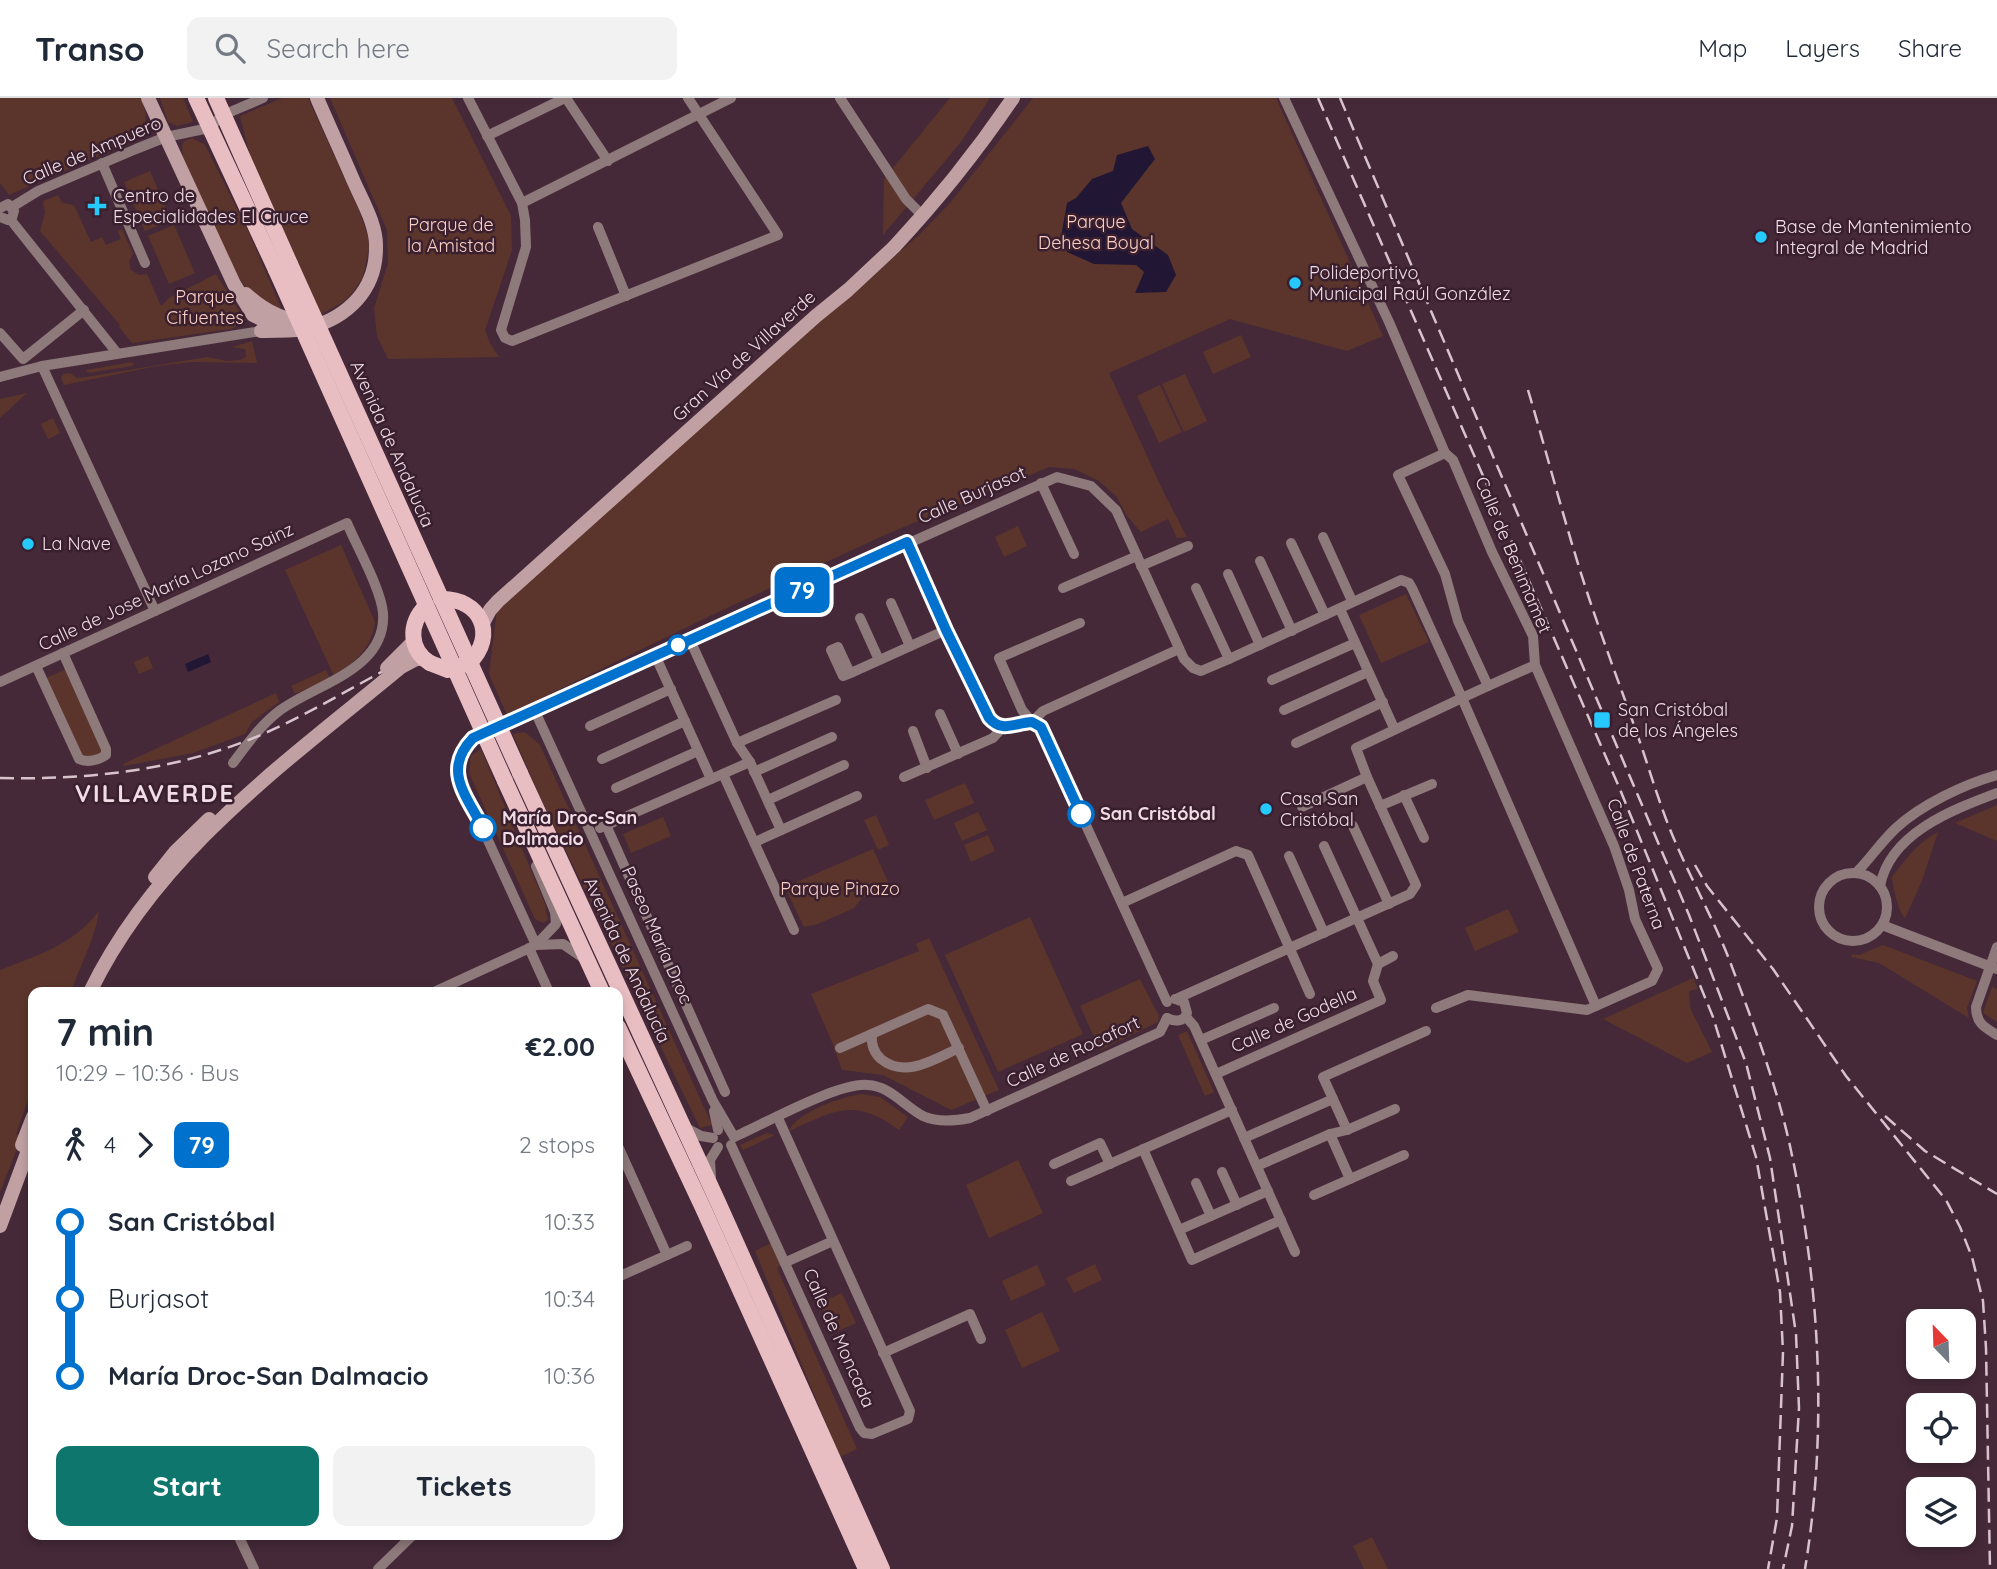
<!DOCTYPE html>
<meta charset="utf-8">
<style>
body{margin:0;font-family:Quicksand,sans-serif;background:#f2f2f3;color:#1f2937;height:100vh;display:flex;flex-direction:column;font-size:26px;white-space:nowrap}
*{box-sizing:border-box;margin:0}
p{font-size:23px;color:#747a83}
.icon{flex:none;width:38px;height:38px;fill:none;stroke:currentColor;stroke-width:2;stroke-linecap:round;stroke-linejoin:round}
.map{position:relative;flex:1;overflow:hidden}
.sheet{position:absolute;left:28px;top:889px;width:595px;height:553px;display:flex;flex-direction:column;background:#fff;border-radius:14px;box-shadow:0 4px 10px #0003}
.sheet>*{flex:none}
.badge{padding:0 14px;border-radius:10px;font-size:24px;line-height:46px}
.needle{width:46px;rotate:337deg}
.tools{position:absolute;left:1906px;top:1211px;display:grid;gap:14px}
.tools a{display:grid;place-items:center;width:70px;height:70px;border-radius:14px;background:#fff;box-shadow:0 4px 10px #0003;font-size:35px}
.map>.badge{position:absolute;translate:-50% -50%;box-shadow:0 0 0 4px #fff}
.legs{display:flex;align-items:center;gap:10px;height:77px;padding:0 28px;font-size:23px}
.legs p{margin-inline-start:auto}
.head{display:flex;align-items:center;justify-content:space-between;height:119px;padding:0 28px}
h1{font-size:38px;font-weight:700;line-height:52px}
.cta{display:flex;gap:14px;margin-top:auto;padding:14px 28px}
.cta a{flex:1;height:80px;border-radius:14px;background:#0f766e;color:#fff;font-size:28px;font-weight:700;line-height:80px;text-align:center}
.cta a+a{background:#f2f2f3;color:#1f2937}
ul{padding:0 28px;list-style:none}
li{display:flex;align-items:center;gap:24px;height:77px;font-size:26px}
li i{display:grid;place-items:center;width:10px;height:100%;margin:0 9px;background:currentColor}
li i::after{content:'';width:18px;height:18px;margin:-9px;border:5px solid;border-radius:50%;background:#fff}
li p{margin-inline-start:auto}
li:first-child i{background:linear-gradient(#0000 50%,currentColor 0)}
li:last-child i{background:linear-gradient(currentColor 50%,#0000 0)}
header{display:flex;align-items:center;gap:42px;box-sizing:border-box;height:98px;padding:0 35px;background:#fff;border-bottom:2px solid #e0e1e3}
header strong{font-size:33px}
nav{display:flex;gap:38px;margin-inline-start:auto;font-size:24px}
.search{width:490px;height:63px;background:#f2f2f3;display:flex;align-items:center;gap:18px;box-sizing:border-box;padding:0 24px;border-radius:14px;color:#747a83;font-size:26px}
.map>svg:first-child{display:block}
.green{fill:#5b352b}
.water{fill:#221635}
.lines{fill:none;stroke-linecap:round;stroke-linejoin:round}
.street{stroke:#8e797b;stroke-width:10}
.secondary{stroke:#c1a0a3;stroke-width:14}
.primary{stroke:#e9bec3;stroke-width:16}
.rail{stroke:#d8c3cd;stroke-width:2.5;stroke-dasharray:14 7;stroke-linecap:butt}
.secondary-bridge{stroke:#c1a0a3;stroke-width:14}
.primary-bridge{stroke:#e9bec3;stroke-width:16}
.line-1-casing{stroke:#fff;stroke-width:16}
.line-1{stroke:#0072ce;stroke-width:10}
.poi-dot{fill:#25c9fe;stroke:#3a1f2e;stroke-width:2.5}
.stop-1-dot{fill:#fff;stroke:#0072ce;stroke-width:3.5}
.labels{text-anchor:middle;stroke-width:5;stroke-linejoin:round;paint-order:stroke}
.street-label{font-size:18px;fill:#f0dde6;stroke:#3a1f2e}
.poi-label{font-size:18px;fill:#f0dde6;stroke:#3a1f2e;text-anchor:start}
.park-label{font-size:18px;fill:#fbcfc3;stroke:#3a1f2e}
.stop-label{font-size:18px;font-weight:bold;fill:#f0dde6;stroke:#3a1f2e;text-anchor:start}
.district-label{font-size:24px;font-weight:bold;letter-spacing:2px;fill:#f0dde6;stroke:#3a1f2e}
</style>
<header>
<strong>Transo</strong>
<div class="search"><svg class="icon" aria-label="search" viewBox="0 0 24 24"><circle cx="10" cy="10" r="6"/><path d="M15 15l6 6"/></svg>Search here</div>
<nav><a>Map</a><a>Layers</a><a>Share</a></nav>
</header>
<div class="map">
<svg width="1997" height="1471" viewBox="0 0 1997 1471">
<rect width="100%" height="100%" fill="#452938"/>
<g class="green">
<path d="M0,0h141c7,16 7,30 -7,42l-125,55 -9,-12z"/>
<polygon points="160,0 183,0 193,24 177,28 168,24"/>
<polygon points="282,0 308,0 358,110 368,138 369,150 363,179 353,194 345,203 320,217 251,62 240,18"/>
<polygon points="330,0 452,0 511,118 512,152 485,232 490,245 499,259 388,261 377,238 374,210 388,165 387,132"/>
<polygon points="950,0 990,0 960,45 883,137 884,81"/>
<polygon points="1033,0 1276,0 1383,238 1347,253 1230,221 1109,275 1164,395 1187,439 1177,440 1168,421 1141,434 1127,418 1116,398 1099,383 1074,371 1049,369 887,436 714,516 507,617 489,576 498,503 918,138 950,105"/>
<polygon points="192,40 205,47 249,135 282,212 250,195 235,175 183,59 182,48 184,43"/>
<polygon points="150,73 171,122 145,133 124,84"/>
<polygon points="58,97 62,105 74,107 91,144 102,139 106,147 121,141 118,133 122,131 133,156 129,163 131,172 139,177 147,176 161,208 169,200 216,176 241,216 241,226 231,231 132,245 119,229 120,227 40,133 45,115 43,103"/>
<polygon points="174,127 195,175 169,186 148,138"/>
<polygon points="1241,237 1251,259 1213,276 1203,254"/>
<polygon points="252,243 257,265 192,264 157,268 64,287 61,280 63,276 70,275 77,280 86,279 207,259 227,263 240,262 246,259 245,251 232,249"/>
<polygon points="132,264 134,266 132,268 88,275 86,272"/>
<polygon points="1185,276 1207,323 1184,334 1162,286"/>
<polygon points="1160,287 1182,334 1159,345 1137,298"/>
<polygon points="27,295 0,320 0,301"/>
<polygon points="53,320 60,335 48,341 41,326"/>
<polygon points="1018,428 1027,448 1004,459 995,439"/>
<path d="M341,447l34,77c-3,26 -21,41 -41,54l-49,-106z"/>
<polygon points="1406,496 1429,544 1381,565 1359,517"/>
<polygon points="148,558 153,570 139,576 134,564"/>
<polygon points="68,570 103,649 102,657 82,660 44,581"/>
<polygon points="326,572 330,580 295,596 291,588"/>
<polygon points="276,595 279,604 252,624 245,636 193,655 124,668 123,666"/>
<polygon points="525,634 540,647 712,1027 700,1030 539,697 513,636"/>
<polygon points="481,651 545,806 548,822 543,825 535,821 469,675 471,658"/>
<polygon points="965,685 974,705 934,722 925,702"/>
<polygon points="1997,707 1997,743 1955,725"/>
<polygon points="978,714 987,732 962,743 954,725"/>
<polygon points="876,717 889,747 878,752 864,722"/>
<polygon points="663,719 671,738 631,755 623,736"/>
<path d="M1938,734l-16,49 -17,37c-7,-6 -12,-32 -13,-41 14,-18 26,-35 46,-45z"/>
<polygon points="988,737 995,753 971,764 964,747"/>
<polygon points="873,751 890,788 862,800 854,810 818,826 804,829 785,789"/>
<polygon points="1508,811 1519,834 1475,853 1465,830"/>
<path d="M99,813c-4,28 -19,54 -28,81h-38v94l-17,48 6,2 -22,56v-222c38,-15 73,-25 99,-59z"/>
<polygon points="1030,819 1083,936 998,974 945,857"/>
<polygon points="929,840 999,992 951,1012 883,977 842,972 832,944 811,896 919,853 916,846"/>
<polygon points="1883,847 1977,883 1967,910 1969,920 1879,865 1851,859 1852,856 1859,857"/>
<polygon points="1693,880 1698,891 1689,893 1690,910 1712,954 1687,965 1603,921"/>
<polygon points="1140,881 1159,918 1158,924 1100,952 1080,908"/>
<polygon points="1992,889 1997,891 1997,924 1983,915"/>
<polygon points="1187,933 1214,994 1205,998 1178,937"/>
<path d="M862,996l18,3 28,20 -9,13c-45,-33 -63,-20 -110,1 8,-19 54,-35 73,-37z"/>
<polygon points="767,1035 775,1037 743,1052 740,1047"/>
<polygon points="1018,1062 1043,1115 989,1140 966,1087"/>
<polygon points="771,1145 781,1167 777,1170 857,1351 840,1359 755,1153"/>
<polygon points="1095,1166 1102,1182 1074,1195 1066,1180"/>
<polygon points="1037,1167 1046,1187 1011,1203 1002,1183"/>
<polygon points="842,1195 856,1225 834,1235 820,1205"/>
<polygon points="1042,1214 1060,1253 1022,1270 1005,1232"/>
<polygon points="1372,1439 1388,1471 1364,1471 1353,1448"/>
</g>
<g class="water">
<polygon points="1148,48 1155,61 1121,105 1132,131 1168,157 1176,177 1166,194 1135,195 1144,174 1136,167 1094,166 1067,154 1061,139 1067,105 1076,100 1092,81 1113,73 1117,57"/>
<polygon points="208,556 211,564 188,574 185,566"/>
</g>
<g class="lines">
<g class="street">
<polyline points="468,0 522,105 525,122 526,149 501,232 505,240 512,243 778,137 688,0"/>
<polyline points="566,0 608,63"/>
<polyline points="840,0 906,101 919,114"/>
<polyline points="1284,0 1389,224 1445,355"/>
<polyline points="487,38 565,0"/>
<polyline points="102,65 145,165"/>
<polyline points="522,105 731,0"/>
<polyline points="12,109 38,93 136,51 166,39 209,30 223,17 263,0"/>
<polyline points="0,110 8,106 14,113 12,120 8,122 0,119"/>
<polyline points="10,121 117,255"/>
<polyline points="598,129 626,198"/>
<polyline points="0,235 23,261 84,212"/>
<polyline points="42,268 155,513"/>
<polyline points="0,279 42,268 261,233"/>
<polyline points="1041,385 1074,456"/>
<polyline points="1323,439 1352,503"/>
<polyline points="907,445 946,532 989,619 994,625 1003,629"/>
<polyline points="1291,445 1325,517"/>
<polyline points="1260,463 1292,533"/>
<polyline points="1141,468 1188,448"/>
<polyline points="1228,476 1260,547"/>
<polyline points="1063,490 1137,458"/>
<polyline points="1196,490 1229,561"/>
<polyline points="891,505 910,548"/>
<polyline points="1340,511 1394,630"/>
<polyline points="860,520 879,562"/>
<polyline points="690,542 737,645 750,664 781,732"/>
<polyline points="655,557 711,681"/>
<path d="M36,568l43,93c8,4 20,1 27,-4v-6l-43,-96"/>
<polyline points="850,575 838,549 831,552 843,578 853,574 946,532"/>
<polyline points="1272,582 1355,545"/>
<path d="M0,584l347,-159c10,24 34,66 36,90 4,57 -68,71 -104,98 -18,14 -32,33 -46,52"/>
<polyline points="534,611 713,1003 734,1039"/>
<polyline points="1284,612 1368,574"/>
<polyline points="940,616 958,656"/>
<polyline points="1032,624 1043,613 1179,551"/>
<polyline points="1032,624 1022,612 999,560 1080,525"/>
<polyline points="590,628 671,591"/>
<polyline points="913,633 927,670"/>
<polyline points="737,645 836,602"/>
<polyline points="1296,645 1383,604"/>
<polyline points="602,661 685,623"/>
<polyline points="754,674 832,639"/>
<polyline points="723,676 794,832"/>
<polyline points="904,679 993,640 1003,629 1032,624 1041,629 1167,904"/>
<polyline points="616,690 698,653"/>
<polyline points="1404,697 1424,740"/>
<polyline points="768,702 844,667"/>
<polyline points="1380,708 1432,686"/>
<polyline points="1302,709 1367,679"/>
<polyline points="606,727 725,994"/>
<polyline points="1353,728 1389,806"/>
<polyline points="600,730 750,664"/>
<polyline points="755,744 857,698"/>
<polyline points="1289,758 1324,835"/>
<circle cx="1853" cy="809" r="34"/>
<path d="M1856,775c14,-14 25,-31 40,-45 25,-23 68,-44 101,-53"/>
<path d="M1880,788c10,-53 72,-76 117,-93"/>
<polyline points="1122,805 1236,753 1248,757 1310,896"/>
<polyline points="1882,827 1997,871"/>
<polyline points="536,847 457,675 460,655 473,640 1057,379 1091,388 1116,412 1184,561 1193,570 1201,573 1229,561 1401,482 1409,485 1412,490 1462,600 1488,588"/>
<polyline points="536,847 563,846 585,861"/>
<path d="M1997,849l-21,60c0,16 8,20 21,28"/>
<polyline points="529,850 549,894"/>
<polyline points="1378,866 1393,858"/>
<polyline points="434,894 536,847 556,826 555,814 536,768"/>
<polyline points="1178,900 1410,796 1416,787 1367,679 1356,650 1462,600 1596,908"/>
<polyline points="1436,910 1468,897 1587,912 1652,883 1658,871 1635,821 1629,792 1614,748 1535,567 1533,538 1492,454 1453,362 1445,355 1398,377 1445,476 1458,523 1488,588 1535,567"/>
<polyline points="1186,919 1194,928 1295,1154"/>
<path d="M1167,920c8,4 17,4 20,-5l-3,-11 -9,-3"/>
<path d="M872,936c-1,10 1,18 9,25 24,20 54,0 78,-11"/>
<polyline points="1201,942 1274,910"/>
<polyline points="840,950 928,911 943,917 987,1013"/>
<polyline points="1216,976 1381,902 1373,883 1378,866 1324,748"/>
<polyline points="1333,1001 1347,1032 1395,1011"/>
<polyline points="714,1013 718,1032"/>
<polyline points="684,1029 701,1038 713,1040"/>
<polyline points="1330,1036 1350,1081 1404,1057"/>
<path d="M734,1039c30,-13 104,-55 134,-52 22,1 36,21 55,31 15,7 32,5 47,2l190,-86 7,-14"/>
<polyline points="1244,1040 1333,1001 1323,979 1426,933"/>
<polyline points="731,1047 860,1330 864,1335 872,1336 908,1321 910,1313 778,1020"/>
<polyline points="618,1048 667,1157 618,1179"/>
<polyline points="1143,1051 1192,1162 1281,1122"/>
<polyline points="1054,1066 1100,1045 1110,1066"/>
<polyline points="1257,1068 1330,1036 1347,1032"/>
<polyline points="1222,1074 1237,1107"/>
<polyline points="711,1079 710,1062 718,1049"/>
<polyline points="1071,1083 1232,1012"/>
<polyline points="1196,1085 1211,1118"/>
<polyline points="1314,1097 1350,1081"/>
<polyline points="1179,1132 1268,1093"/>
<polyline points="667,1157 687,1148"/>
<polyline points="786,1164 833,1143"/>
<polyline points="883,1255 970,1216 981,1241"/>
<polyline points="238,1437 254,1471"/>
<polyline points="378,1471 413,1437"/>
</g>
<g class="secondary">
<polyline points="148,0 234,186 253,217 279,230"/>
<path d="M894,149c44,-47 83,-96 119,-149"/>
<path d="M246,196c18,17 37,27 62,28"/>
<path d="M261,233c16,-1 33,1 48,-3 39,-11 67,-38 67,-80 1,-22 -13,-46 -22,-66 -12,-28 -25,-56 -37,-84"/>
<polyline points="155,779 175,754 209,721"/>
<polyline points="22,1047 33,1019"/>
<polyline points="0,1128 33,1039"/>
</g>
<g class="primary">
<polyline points="196,0 276,172"/>
<polyline points="216,0 290,166"/>
<polyline points="430,565 448,572 466,566"/>
<polyline points="520,675 717,1102 882,1471"/>
<polyline points="505,683 602,894"/>
<polyline points="618,929 703,1110 866,1471"/>
</g>
<g class="rail">
<polyline points="1318,0 1619,689 1713,919 1756,1059 1780,1194 1783,1254 1777,1420 1768,1471"/>
<polyline points="1340,0 1689,817 1746,965 1770,1060 1796,1236 1799,1310 1792,1428 1783,1471"/>
<path d="M1528,292c20,67 37,135 59,202 17,52 37,104 55,156 8,24 15,47 24,71 18,48 44,92 63,140 23,61 47,124 61,187 30,138 38,284 15,423"/>
<path d="M0,680c85,2 171,-7 251,-39 52,-21 101,-52 151,-78"/>
<polyline points="1695,767 1707,788 1773,871 1846,978 1946,1102 1960,1129 1972,1159 1983,1203 1986,1250 1990,1471"/>
<polyline points="1885,1018 1925,1053 1997,1096"/>
</g>
<g class="secondary-bridge">
<polyline points="482,527 490,512 498,503 816,218 848,192 894,149"/>
<polyline points="387,570 413,544"/>
<path d="M90,894c67,-139 195,-229 311,-325l15,-8h8"/>
</g>
<g class="primary-bridge">
<polyline points="290,166 520,675"/>
<polyline points="276,172 505,683"/>
<path d="M441,501c39,-1 57,36 28,64"/>
<path d="M426,508c-18,18 -17,44 4,57"/>
</g>
</g>
<g class="lines">
<g class="line-1-casing">
<path id="line-1" d="M483,730c-17,-33 -41,-58 -10,-90l434,-196 39,88 43,88c13,15 25,5 43,4l9,5 40,87"/>
</g>
<use href="#line-1" class="line-1"/>
</g>
<g class="poi-dot">
<path d="M93.5 97.5h7v7h7v7h-7v7h-7v-7h-7v-7h7z"/>
<circle cx="1761" cy="139" r="7"/>
<circle cx="1295" cy="185" r="7"/>
<circle cx="28" cy="446" r="7"/>
<rect x="1593" y="613" width="18" height="18" rx="3.5"/>
<circle cx="1266" cy="711" r="7"/>
</g>
<g class="stop-1-dot">
<circle cx="678" cy="547" r="9"/>
<circle cx="1081" cy="716" r="12"/>
<circle cx="483" cy="730" r="12"/>
</g>
<g class="labels">
<g class="street-label">
<text transform="translate(92 53) rotate(-23)" y="6">Calle de Ampuero</text>
<text transform="translate(744 258) rotate(-42)" y="6">Gran Vía de Villaverde</text>
<text transform="translate(392 346) rotate(66)" y="6">Avenida de Andalucía</text>
<text transform="translate(972 397) rotate(-24)" y="6">Calle Burjasot</text>
<text transform="translate(1513 457) rotate(67)" y="6">Calle de Benimamet</text>
<text transform="translate(166 489) rotate(-25)" y="6">Calle de Jose María Lozano Sainz</text>
<text transform="translate(1636 766) rotate(70)" y="6">Calle de Paterna</text>
<text transform="translate(657 837) rotate(66)" y="6">Paseo María Droc</text>
<text transform="translate(627 862) rotate(65)" y="6">Avenida de Andalucía</text>
<text transform="translate(1294 922) rotate(-24)" y="6">Calle de Godella</text>
<text transform="translate(1073 954) rotate(-25)" y="6">Calle de Rocafort</text>
<text transform="translate(839 1240) rotate(66)" y="6">Calle de Moncada</text>
</g>
<g class="poi-label">
<text x="113" y="104">Centro de<tspan x="113" dy="21">Especialidades El Cruce</tspan></text>
<text x="1775" y="135">Base de Mantenimiento<tspan x="1775" dy="21">Integral de Madrid</tspan></text>
<text x="1309" y="181">Polideportivo<tspan x="1309" dy="21">Municipal Raúl González</tspan></text>
<text x="42" y="452">La Nave</text>
<text x="1618" y="618">San Cristóbal<tspan x="1618" dy="21">de los Ángeles</tspan></text>
<text x="1280" y="707">Casa San<tspan x="1280" dy="21">Cristóbal</tspan></text>
</g>
<g class="park-label">
<text x="1096" y="130">Parque<tspan x="1096" dy="21">Dehesa Boyal</tspan></text>
<text x="451" y="133">Parque de<tspan x="451" dy="21">la Amistad</tspan></text>
<text x="205" y="205">Parque<tspan x="205" dy="21">Cifuentes</tspan></text>
<text x="840" y="797">Parque Pinazo</text>
</g>
<g class="stop-label">
<text x="1100" y="722">San Cristóbal</text>
<text x="502" y="726">María Droc-San<tspan x="502" dy="21">Dalmacio</tspan></text>
</g>
<g class="district-label">
<text x="155" y="704">VILLAVERDE</text>
</g>
</g>
</svg>
<div class="tools">
<a><svg class="needle" viewBox="-14 -14 28 28"><path d="M0-13l5 13h-10z" fill="#e53935"/><path d="M0 13l5-13h-10z" fill="#747a83"/></svg></a>
<a><svg class="icon" aria-label="locate" viewBox="0 0 24 24"><circle cx="12" cy="12" r="6"/><path d="M12 2v4M12 18v4M2 12h4M18 12h4"/></svg></a>
<a><svg class="icon" aria-label="layers" viewBox="0 0 24 24"><path d="M12 4l9 5-9 5-9-5zM3 14l9 5 9-5"/></svg></a>
</div>
<b class="badge" style="left:802px;top:492px;background:#0072ce;color:#fff">79</b>
<section class="sheet">
<div class="head"><div><h1>7 min</h1><p>10:29 – 10:36 · Bus</p></div><b>€2.00</b></div>
<div class="legs"><svg class="icon" aria-label="walk" viewBox="0 0 24 24"><circle cx="13" cy="4" r="2"/><path d="M13 8l-2 6 4 7M11 14l-3 7M7 12l3-4h3l4 4"/></svg>4<svg class="icon" aria-label="forward" viewBox="0 0 24 24"><path d="M9 5l7 7-7 7"/></svg><b class="badge" style="background:#0072ce;color:#fff">79</b><p>2 stops</p></div>
<ul>
<li><i style="color:#0072ce"></i><b>San Cristóbal</b><p>10:33</p></li>
<li><i style="color:#0072ce"></i><span>Burjasot</span><p>10:34</p></li>
<li><i style="color:#0072ce"></i><b>María Droc-San Dalmacio</b><p>10:36</p></li>
</ul>
<div class="cta"><a>Start</a><a>Tickets</a></div>
</section>
</div>
